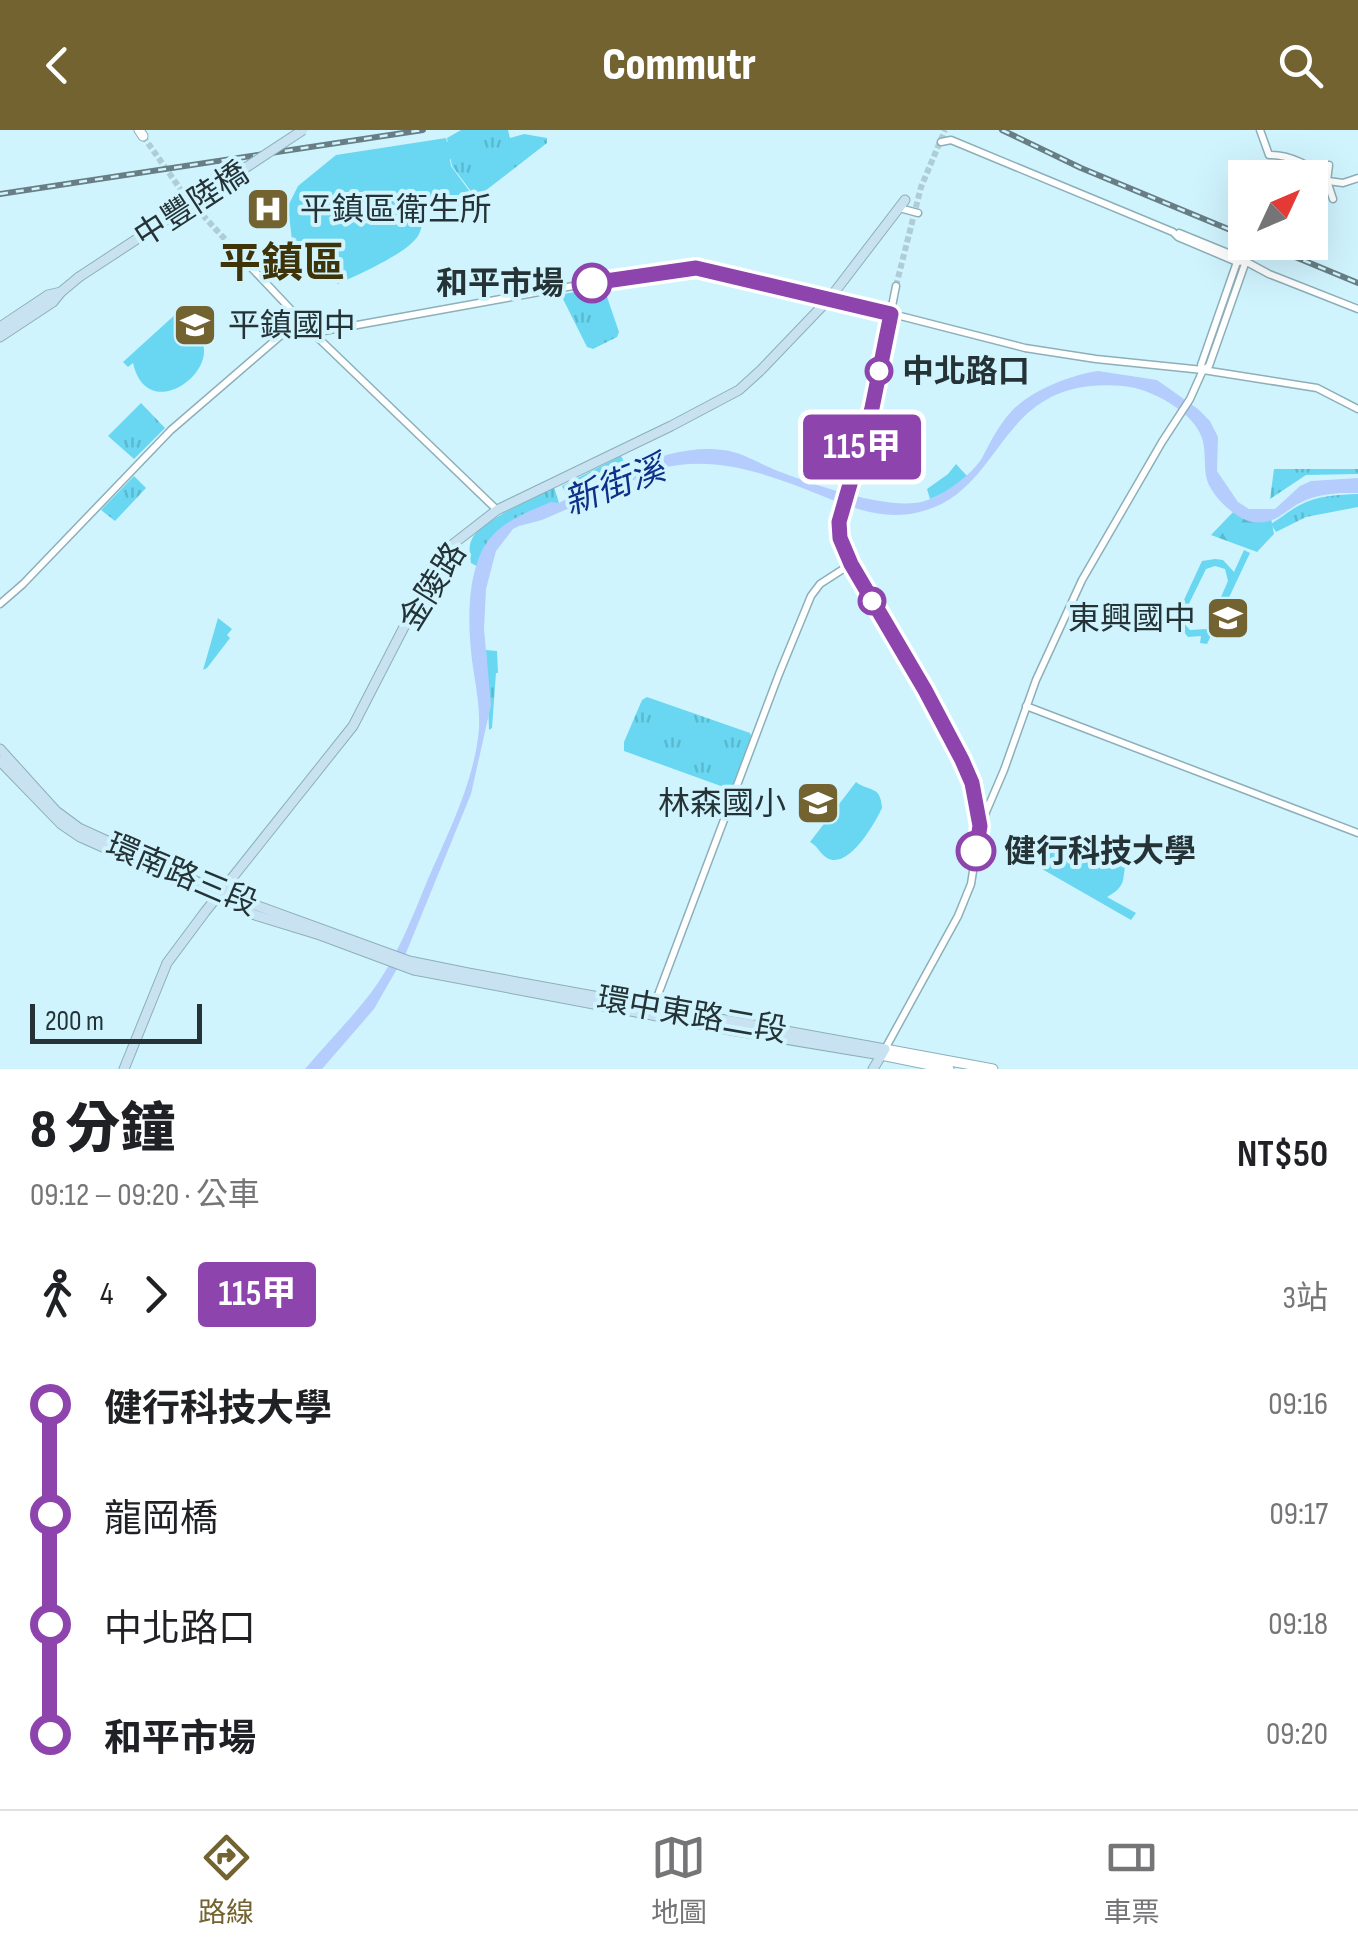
<!DOCTYPE html>
<html lang="zh-TW">
<meta charset="utf-8">
<style>
body{margin:0;font-family:"Sofia Sans Condensed","Noto Sans TC",sans-serif;background:#f6f6f6;color:#202124;height:100vh;display:flex;flex-direction:column;font-size:38px;white-space:nowrap}
*{box-sizing:border-box;margin:0}
p{font-size:32px;color:#757577}
.icon{flex:none;width:55px;height:55px;fill:none;stroke:currentColor;stroke-width:2;stroke-linecap:round;stroke-linejoin:round}
.map{position:relative;height:939px;overflow:hidden}
.panel{display:flex;flex-direction:column;background:#fff;flex:1}
.panel>*{flex:none}
.badge{padding:0 20px;border-radius:8px;font-size:35px;line-height:65px}
.needle{width:65px;rotate:46deg}
.fabs{position:absolute;left:1228px;top:30px;display:grid;gap:20px}
.fabs a{display:grid;place-items:center;width:100px;height:100px;border-radius:0px;background:#fff;box-shadow:0 10px 40px #0002;font-size:50px}
.scale{position:absolute;left:30px;bottom:25px;width:172px;box-sizing:border-box;padding-left:10px;border:5px solid #253337;border-top:0;font-size:28px;line-height:35px;white-space:nowrap;color:#253337;-webkit-text-stroke:8px #d0f4fe;paint-order:stroke}
.map>.badge{position:absolute;translate:-50% -50%;box-shadow:0 0 0 5px #fff}
.legs{display:flex;align-items:center;gap:15px;height:110px;padding:0 30px;font-size:32px}
.legs p{margin-inline-start:auto}
.headline{display:flex;align-items:center;justify-content:space-between;height:170px;padding:0 30px}
h1{font-size:55px;font-weight:800;line-height:75px}
ul{padding:0 30px;list-style:none}
li{display:flex;align-items:center;gap:35px;height:110px;font-size:38px}
li i{display:grid;place-items:center;width:15px;height:100%;margin:0 12px;background:currentColor}
li i::after{content:'';width:25px;height:25px;margin:-12px;border:8px solid;border-radius:50%;background:#fff}
li p{margin-inline-start:auto}
li:first-child i{background:linear-gradient(#0000 50%,currentColor 0)}
li:last-child i{background:linear-gradient(currentColor 50%,#0000 0)}
header{display:flex;justify-content:space-between;align-items:center;height:130px;padding:0 30px;background:#726331;color:#fff;font-size:45px;font-weight:800}
.tabs{display:flex;justify-content:space-around;align-items:center;height:140px;border-top:2px solid #e0e0e0;background:#fff;font-size:28px;color:#757577}
.tabs a{display:grid;justify-items:center;gap:5px}
.tabs .current{color:#726331}
.map>svg:first-child{display:block}
.grass{fill:#69d7f1;fill-rule:evenodd}
.forest{fill:url(#forest-firs)}
.park{fill:url(#park-tufts)}
.water{fill:#b4cdfd}
.lines{fill:none;stroke-linecap:round;stroke-linejoin:round}
.minor-tunnel{stroke:#aecdd6;stroke-width:6;stroke-dasharray:6 3;stroke-linecap:butt}
.minor-casing{stroke:#8cafb8;stroke-width:9}
.tertiary-casing{stroke:#8cafb8;stroke-width:11}
.secondary-casing{stroke:#8cafb8;stroke-width:11}
.minor{stroke:#fff;stroke-width:6}
.tertiary{stroke:#fff;stroke-width:9}
.secondary{stroke:#c8e2f2;stroke-width:9}
.rail-casing{stroke:#687e84;stroke-width:6}
.rail{stroke:#d0f4fe;stroke-width:2.5;stroke-dasharray:8;stroke-linecap:butt}
.secondary-bridge-casing{stroke:#8cafb8;stroke-width:11;stroke-linecap:butt}
.secondary-bridge{stroke:#c8e2f2;stroke-width:9}
.line-1-casing{stroke:#fff;stroke-width:22}
.line-1{stroke:#8e44ad;stroke-width:15}
.stop-1-dot{fill:#fff;stroke:#8e44ad;stroke-width:5}
.labels{text-anchor:middle;stroke-width:8;stroke-linejoin:round;paint-order:stroke}
.street-label{font-size:32px;fill:#253337;stroke:#d0f4fe}
.poi-label{font-size:32px;fill:#253337;stroke:#d0f4fe;text-anchor:start}
.stop-label{font-size:32px;font-weight:bold;fill:#253337;stroke:#d0f4fe;text-anchor:start}
.water-label{font-size:35px;font-style:italic;fill:#0e3088;stroke:#d0f4fe}
.district-label{font-size:42px;font-weight:bold;fill:#3f3308;stroke:#d0f4fe}
</style>
<header><svg class="icon" aria-label="back" viewBox="0 0 24 24"><path d="M15 5l-7 7 7 7"/></svg>Commutr<svg class="icon" aria-label="search" viewBox="0 0 24 24"><circle cx="10" cy="10" r="6"/><path d="M15 15l6 6"/></svg></header>
<div class="map">
<svg width="1358" height="939" viewBox="0 0 1358 939">
<defs>
<pattern id="forest-firs" width="22" height="20" patternUnits="userSpaceOnUse" patternTransform="scale(2.5)"><rect width="22" height="20" fill="#69d7f1"/><path d="M5 1l3.5 6h-7zM16 11l3.5 6h-7z" fill="#5bb9cf"/></pattern>
<pattern id="park-tufts" width="24" height="20" patternUnits="userSpaceOnUse" patternTransform="scale(2.5)"><rect width="24" height="20" fill="#69d7f1"/><path d="M3 7l-1-3M5 7V3M7 7l1-3M15 17l-1-3M17 17v-4M19 17l1-3" fill="none" stroke="#5bb9cf"/></pattern>
</defs>
<rect width="100%" height="100%" fill="#d0f4fe"/>
<g class="grass">
<path d="M475,7l2,16 -27,6 1,7 22,30 -33,25 -30,-31c8,13 17,28 9,44 -8,18 -62,41 -81,50l-28,-23 -18,-21 -4,-34 10,-20 38,-31 110,-17 1,4z"/>
<path d="M178,182l5,5 -4,6c71,25 -29,114 -46,40l-5,4 -5,-5z"/>
<path d="M1244,420l6,3 -43,91 -7,-1 1,-7 -13,1 -9,-11 -3,-9 26,-56 13,-2 8,1 11,12zM1215,436l10,3 3,12 -21,48 -17,1 -7,-8v-6l23,-47z"/>
<polygon points="218,488 232,499 227,505 230,508 207,538 203,540"/>
<path d="M856,652c13,10 25,3 26,26 -8,17 -34,62 -55,50 -8,-5 -9,-12 -17,-16z"/>
<path d="M1075,703l7,2 44,26c-4,19 1,25 -19,36l29,16 -5,7 -96,-55 3,-7 11,6c0,-20 7,-26 26,-31z"/>
</g>
<polygon class="forest" points="1235,380 1271,388 1274,404 1257,422 1211,405"/>
<g class="park">
<polygon points="461,0 508,0 510,8 524,4 547,8 547,13 476,68 452,36 447,8"/>
<polygon points="601,158 605,161 619,202 617,207 593,219 587,217 563,169 563,164"/>
<polygon points="141,273 165,298 134,329 108,306"/>
<polygon points="621,326 628,339 566,364 562,356"/>
<polygon points="956,334 968,347 956,358 930,369 927,359 948,344"/>
<polygon points="1274,339 1358,339 1358,344 1306,345 1270,369"/>
<polygon points="134,346 146,358 115,391 101,380"/>
<path d="M554,357l5,16 -40,16 -39,49 -9,-5c-1,-8 -3,-17 1,-24 8,-17 64,-43 82,-52z"/>
<path d="M1358,364v13l-52,10 -30,15 -5,-8c10,-6 19,-14 29,-19 18,-10 38,-10 58,-11z"/>
<polygon points="486,520 497,521 498,543 496,543 492,598 489,600"/>
<polygon points="647,567 750,603 752,608 734,656 729,659 624,621 624,612 642,570"/>
</g>
<path class="water" d="M1098,241l59,9 41,29 12,12 8,16 -1,34 21,31 11,7h26l25,-23 11,-5 47,-3v15c-18,0 -35,0 -52,7 -20,8 -29,26 -54,22 -18,-4 -43,-28 -46,-46 -2,-13 0,-25 -4,-38 -8,-26 -52,-50 -79,-52 -131,-11 -114,108 -208,127 -33,7 -66,-6 -95,-18 -52,-21 -106,-41 -161,-26l-117,51 -23,6 -6,3 -17,22 -10,38 -2,40 7,76 -20,89 -65,159 -32,56 -52,60h-17c21,-25 45,-49 65,-75 26,-34 42,-76 58,-115 21,-48 47,-99 51,-151 1,-24 -4,-45 -7,-68 -4,-34 -5,-74 8,-105 13,-31 43,-41 71,-53l8,1c48,-25 108,-60 164,-53 19,2 33,12 50,19 35,14 112,41 148,33 20,-5 50,-26 61,-44 8,-15 16,-32 28,-45 19,-22 60,-38 88,-42z"/>
<g class="lines">
<g class="minor-tunnel">
<polyline points="143,6 186,67 246,132"/>
<polyline points="896,156 921,57 945,0"/>
</g>
<g class="minor-casing">
<g id="minor">
<path d="M1260,0l9,25c19,-1 45,11 58,26"/>
<polyline points="941,12 951,10 1173,102 1178,107 1237,132 1246,131"/>
<polyline points="1329,35 1327,51 1333,69"/>
<polyline points="1328,51 1343,53 1358,48"/>
<polyline points="903,79 918,83"/>
<polyline points="1179,103 1228,123"/>
<polyline points="1243,130 1269,144 1358,179"/>
<polyline points="246,132 313,203 497,380"/>
<polyline points="896,156 872,278 839,393 840,408 851,434 956,615 971,653 979,695"/>
<polyline points="313,203 606,150 696,137 830,168 1025,218 1096,229 1203,240 1317,258 1358,279"/>
<polyline points="1203,240 1201,235 1237,132"/>
<polyline points="0,474 23,454 171,300 301,188"/>
<polyline points="1026,576 1358,703"/>
<polyline points="653,878 779,544 811,466 820,454 851,434"/>
<polyline points="885,919 958,786 971,754 980,696 1004,640 1036,550 1082,450 1162,312 1190,269 1203,240 1209,236 1246,131"/>
</g>
</g>
<g class="tertiary-casing">
<g id="tertiary">
<polyline points="139,0 143,6"/>
<polyline points="885,919 993,939"/>
<polyline points="881,925 949,939"/>
</g>
</g>
<g class="secondary-casing">
<g id="secondary">
<polyline points="0,197 48,165 61,162"/>
<polyline points="0,207 53,172 61,162 79,147"/>
<polyline points="0,619 56,681 79,698 222,763 409,831 468,843 885,919 873,939"/>
<polyline points="0,631 61,694 80,707 255,785 320,805 414,840 736,901 881,925"/>
<polyline points="124,939 167,833 205,782 353,596 422,462 448,418 497,380 671,296 739,260 761,240 830,168 905,70"/>
</g>
</g>
<use href="#minor" class="minor"/>
<use href="#tertiary" class="tertiary"/>
<use href="#secondary" class="secondary"/>
<g class="rail-casing">
<g id="rail">
<polyline points="1002,0 1081,38 1245,106"/>
<polyline points="0,64 423,0"/>
<polyline points="1259,112 1358,153"/>
</g>
</g>
<use href="#rail" class="rail"/>
<g class="secondary-bridge-casing">
<polyline id="secondary-bridge" points="79,147 303,0"/>
</g>
<use href="#secondary-bridge" class="secondary-bridge"/>
</g>
<g class="lines">
<g class="line-1-casing">
<polyline id="line-1" points="592,153 696,138 891,184 872,278 839,392 840,408 851,434 925,560 962,630 972,653 980,696 976,721"/>
</g>
<use href="#line-1" class="line-1"/>
</g>
<defs>
<g id="hospital-square" transform="scale(2.25)"><rect x="-9" y="-9" width="18" height="18" rx="4" fill="#726331" stroke="#d0f4fe"/><path d="M-5-5h3v3.5h4V-5h3V5h-3V1.5h-4V5h-3Z" fill="#fff"/></g>
<g id="school-square" transform="scale(2.25)"><rect x="-9" y="-9" width="18" height="18" rx="4" fill="#726331" stroke="#d0f4fe"/><path d="M0-5L7-2L0 1L-7-2ZM-4 1L0 2.5L4 1V4Q0 6-4 4Z" fill="#fff"/></g>
</defs>
<g fill-rule="evenodd">
<use href="#hospital-square" x="268" y="79"/>
<use href="#school-square" x="195" y="195"/>
<use href="#school-square" x="1228" y="488"/>
<use href="#school-square" x="818" y="673"/>
</g>
<g class="stop-1-dot">
<circle cx="592" cy="153" r="18"/>
<circle cx="879" cy="241" r="12"/>
<circle cx="872" cy="471" r="12"/>
<circle cx="976" cy="721" r="18"/>
</g>
<g class="labels">
<g class="street-label">
<text transform="translate(191 74) rotate(-33)" y="11">中豐陸橋</text>
<text transform="translate(432 456) rotate(-58)" y="11">金陵路</text>
<text transform="translate(182 744) rotate(23)" y="11">環南路三段</text>
<text transform="translate(692 884) rotate(10)" y="11">環中東路二段</text>
</g>
<g class="poi-label">
<text x="300" y="90">平鎮區衛生所</text>
<text x="228" y="206">平鎮國中</text>
<text x="1196" y="499" text-anchor="end">東興國中</text>
<text x="786" y="684" text-anchor="end">林森國小</text>
</g>
<g class="stop-label">
<text x="564" y="164" text-anchor="end">和平市場</text>
<text x="902" y="252">中北路口</text>
<text x="1004" y="732">健行科技大學</text>
</g>
<g class="water-label">
<text transform="translate(614 355) rotate(-21)" y="12">新街溪</text>
</g>
<g class="district-label">
<text x="282" y="147">平鎮區</text>
</g>
</g>
</svg>
<div class="fabs">
<a><svg class="needle" viewBox="-14 -14 28 28"><path d="M0-13l5 13h-10z" fill="#e53935"/><path d="M0 13l5-13h-10z" fill="#757577"/></svg></a>
</div>
<div class="scale">200 m</div>
<b class="badge" style="left:862px;top:317px;background:#8e44ad;color:#fff">115甲</b>
</div>
<section class="panel">
<div class="headline"><div><h1>8 分鐘</h1><p>09:12 – 09:20 · 公車</p></div><b>NT$50</b></div>
<div class="legs"><svg class="icon" aria-label="walk" viewBox="0 0 24 24"><circle cx="13" cy="4" r="2"/><path d="M13 8l-2 6 4 7M11 14l-3 7M7 12l3-4h3l4 4"/></svg>4<svg class="icon" aria-label="forward" viewBox="0 0 24 24"><path d="M9 5l7 7-7 7"/></svg><b class="badge" style="background:#8e44ad;color:#fff">115甲</b><p>3站</p></div>
<ul>
<li><i style="color:#8e44ad"></i><b>健行科技大學</b><p>09:16</p></li>
<li><i style="color:#8e44ad"></i><span>龍岡橋</span><p>09:17</p></li>
<li><i style="color:#8e44ad"></i><span>中北路口</span><p>09:18</p></li>
<li><i style="color:#8e44ad"></i><b>和平市場</b><p>09:20</p></li>
</ul>
</section>
<nav class="tabs">
<a class="current"><svg class="icon" aria-label="directions" viewBox="0 0 24 24"><path d="M12 3l9 9-9 9-9-9zM9 14v-3h6M13 9l2 2-2 2"/></svg>路線</a>
<a><svg class="icon" aria-label="map" viewBox="0 0 24 24"><path d="M3 6l6-2 6 2 6-2v14l-6 2-6-2-6 2zM9 4v14M15 6v14"/></svg>地圖</a>
<a><svg class="icon" aria-label="tickets" viewBox="0 0 24 24"><path d="M3 7h18v10H3zM15 7v10"/></svg>車票</a>
</nav>
